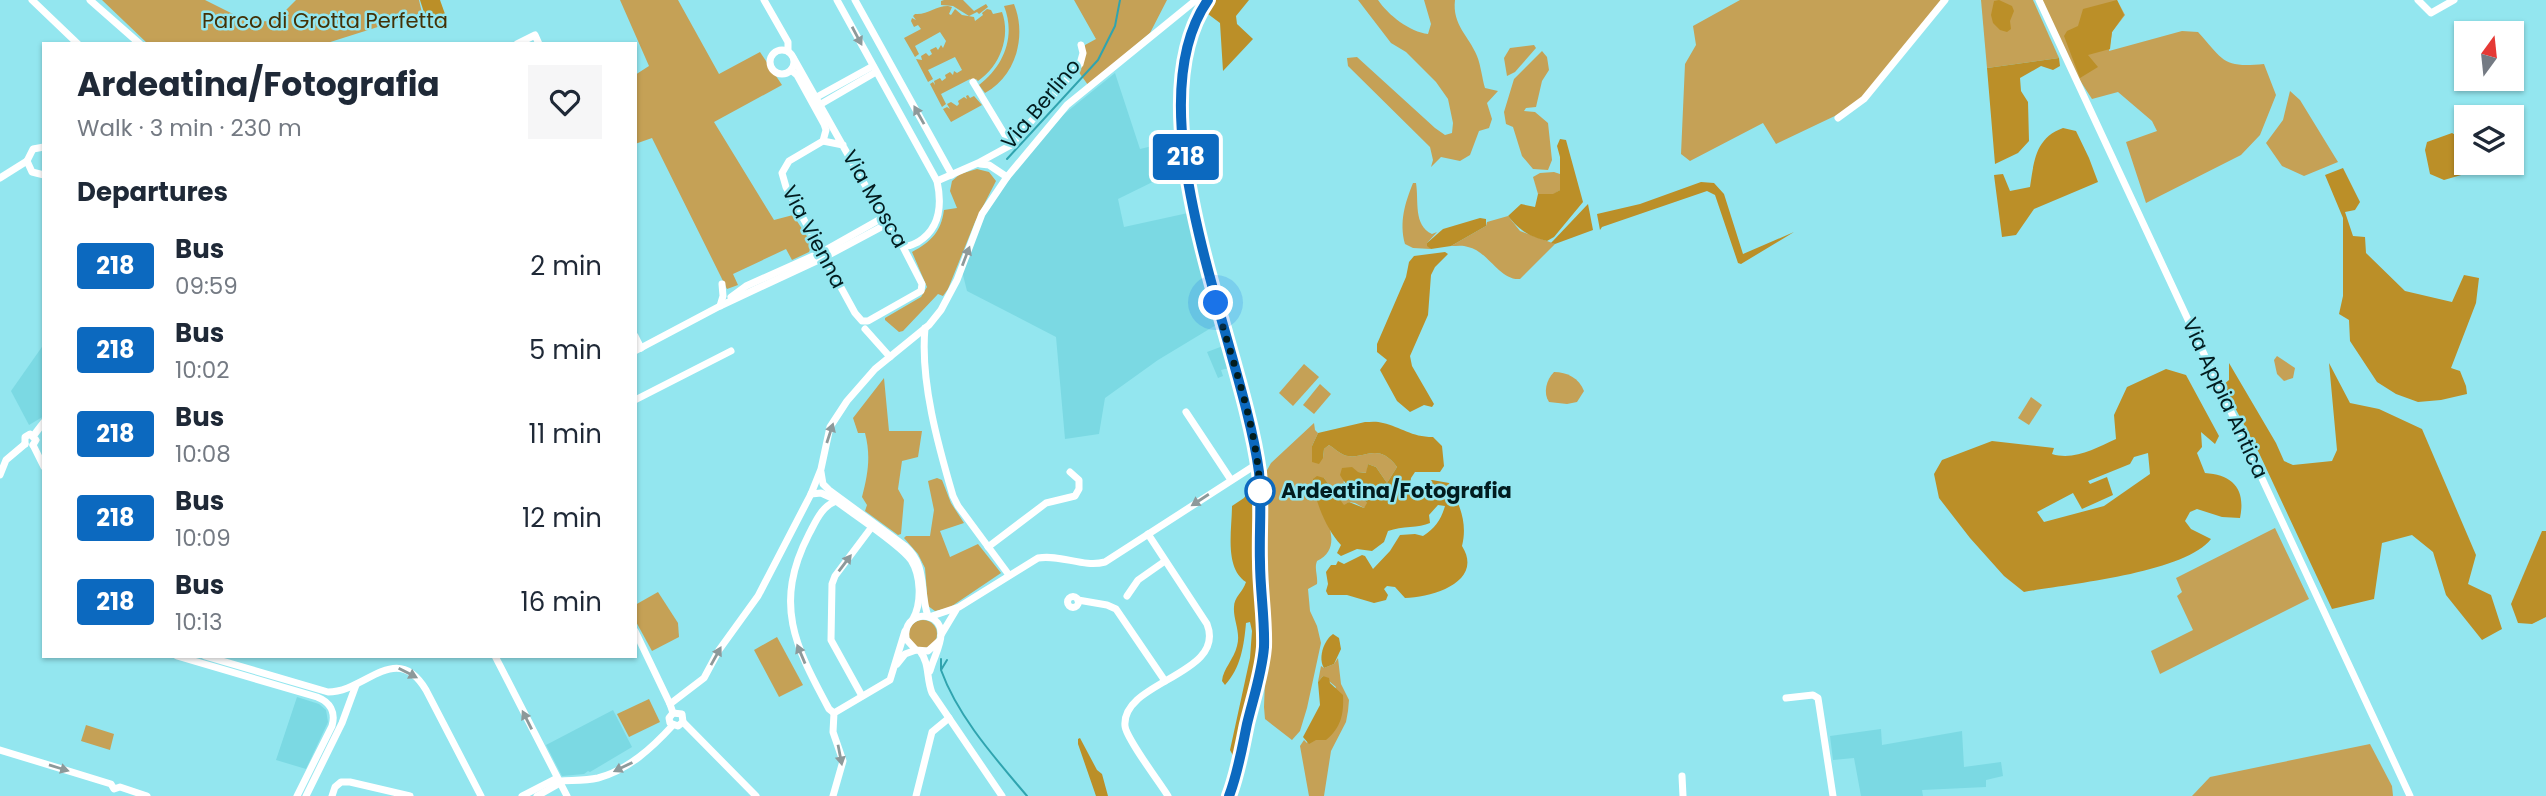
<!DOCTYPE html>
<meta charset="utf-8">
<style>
body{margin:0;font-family:Poppins,sans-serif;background:#f6f6f7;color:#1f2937;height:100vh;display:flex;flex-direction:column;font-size:26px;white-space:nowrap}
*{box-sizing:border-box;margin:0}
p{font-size:23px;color:#747a83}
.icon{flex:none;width:38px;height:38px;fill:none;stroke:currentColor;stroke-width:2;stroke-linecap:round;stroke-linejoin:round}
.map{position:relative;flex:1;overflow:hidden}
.details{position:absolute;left:42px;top:42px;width:595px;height:616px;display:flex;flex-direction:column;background:#fff;border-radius:0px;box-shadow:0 2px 5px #0004}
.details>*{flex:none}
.badge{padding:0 14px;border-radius:5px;font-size:24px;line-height:46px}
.needle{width:46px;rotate:15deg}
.tools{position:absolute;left:2454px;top:21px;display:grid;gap:14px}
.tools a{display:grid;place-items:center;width:70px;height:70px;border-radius:0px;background:#fff;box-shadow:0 2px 5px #0004;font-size:35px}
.you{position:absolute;width:35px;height:35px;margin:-18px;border:5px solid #fff;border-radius:50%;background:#1a73e8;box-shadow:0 0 0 10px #1a73e833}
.map>.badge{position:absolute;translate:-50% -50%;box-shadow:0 0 0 4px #fff}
h2{padding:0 35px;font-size:26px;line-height:63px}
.round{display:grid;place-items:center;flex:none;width:74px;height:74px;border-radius:0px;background:#f6f6f7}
.overview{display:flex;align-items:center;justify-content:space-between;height:119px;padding:0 35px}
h1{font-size:33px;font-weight:700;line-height:52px}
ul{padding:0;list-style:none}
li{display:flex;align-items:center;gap:21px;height:84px;padding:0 35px}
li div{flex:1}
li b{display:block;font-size:26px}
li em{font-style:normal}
li .badge{min-width:77px;font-weight:700;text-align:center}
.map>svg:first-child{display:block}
.built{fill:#7bd9e3}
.green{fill:#c5a156}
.forest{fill:#bb8f28;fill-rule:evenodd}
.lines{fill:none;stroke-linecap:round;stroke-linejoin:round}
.stream{stroke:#30a4af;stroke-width:2}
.minor{stroke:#fff;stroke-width:7}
.major{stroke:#fff;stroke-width:9}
.oneway{fill:#8d999a}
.line-casing{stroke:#fff;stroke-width:16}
.line{stroke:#0c69bf;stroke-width:10}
.walk{stroke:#021c1f;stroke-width:7;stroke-dasharray:0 12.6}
.stop-dot{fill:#fff;stroke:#0c69bf;stroke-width:3.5}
.labels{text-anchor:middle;stroke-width:5;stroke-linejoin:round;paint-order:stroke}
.park-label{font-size:21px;fill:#433106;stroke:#93e6ef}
.street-label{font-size:21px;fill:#021c1f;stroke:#93e6ef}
.stop-label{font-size:21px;font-weight:bold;fill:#021c1f;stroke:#93e6ef;text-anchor:start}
</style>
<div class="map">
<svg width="2546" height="796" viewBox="0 0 2546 796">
<rect width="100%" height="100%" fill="#93e6ef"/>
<g class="built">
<polygon points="1115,73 1140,149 1177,140 1181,168 1118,199 1124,227 1188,213 1210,308 1216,325 1158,360 1105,398 1099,434 1065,439 1056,337 967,291 962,271 982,219 1007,181 1063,115"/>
<polygon points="44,344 44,416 29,425 11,391"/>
<polygon points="1223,346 1229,368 1221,370 1223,376 1218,378 1207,352"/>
<polygon points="297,697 319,704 326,710 328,722 306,769 276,760"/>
<polygon points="613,710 632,747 590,772 588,771 584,774 562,776 546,745"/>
<polygon points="1881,729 1882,745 1962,731 1964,767 2001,762 2003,776 1986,780 1986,787 1922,790 1923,796 1861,796 1854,758 1833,760 1830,736"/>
</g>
<g class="green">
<polygon points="102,0 205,0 249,22 270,21 280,16 296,0 419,0 422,13 324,44 148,44"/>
<polygon points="620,0 678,0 719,74 760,52 782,85 714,122 774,220 793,215 812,244 809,252 792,260 786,249 733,274 738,285 727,289 652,138 635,144 635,75 649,66"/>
<polygon points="963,0 974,11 986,4 988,7 979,14 977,12 969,16 953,6 941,5 941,1 944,0"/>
<polygon points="1074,0 1167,0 1150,33 1088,85 1078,71 1085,58 1085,45 1096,39"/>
<path d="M1358,0h20c10,15 32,32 50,34l3,-10 -7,-24h31c-3,25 14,36 22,56 4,10 5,22 8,32l13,3 -11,12 5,16 -3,9 -10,3 -9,24 -10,6 -19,-4 -10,10 2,-7 -3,-13 -82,-81 -1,-8 10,-1 78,71 10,7 7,-2 1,-10 -5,-24 -12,-17 -30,-30 -15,-9z"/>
<polygon points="1740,0 1942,0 1862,98 1839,114 1776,144 1763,123 1690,161 1681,154 1685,64 1696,45 1693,26"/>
<polygon points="1981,0 2033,0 2059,58 1987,68"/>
<path d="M2042,0h75l8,15 -13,17 -3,19 73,-20 16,1c26,29 25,36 66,32l12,31 -16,40 -19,20 -95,48 -20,-61 31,-11 -5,-10 -34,-29 -26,7 -13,-20z"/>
<path d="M1014,4c13,32 2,72 -29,89l-6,-8c25,-19 37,-49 25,-79z"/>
<path d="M948,6l4,1 -3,7 2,1 4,-6 7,6 12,2 1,4 8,-6 -1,-2 5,-4 4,1 2,4 9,-2c9,25 -2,54 -24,69l-2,-2 -4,3 -2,-3 -29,15 5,10 -4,3 -12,-23 3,-2 2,3 -1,-4 6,-3 2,3 4,-3 -1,-3 5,-3 3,3 1,-4 3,2 5,-3 -7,-13 -27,13 5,9 -5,3 -12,-23 6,1 -1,-4 5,-3 3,3 3,-2 -2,-4 6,-3 2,3 3,-5 2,3 3,-7 -6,-9 -25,14 4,8 -4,3 -11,-19 17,-9 -3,-4 -4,2 -3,-6 1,-3 4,2 -3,-4 2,-2c13,1 20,-8 33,-8z"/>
<polygon points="1534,45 1536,48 1515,72 1507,76 1504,58 1510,48"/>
<polygon points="1542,51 1547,57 1549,70 1542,81 1536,107 1526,108 1524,111 1535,112 1548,123 1552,160 1548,170 1533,169 1522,156 1513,127 1506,124 1504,112 1514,79"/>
<polygon points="2290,91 2300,100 2338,162 2304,176 2282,166 2266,143 2283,120"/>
<polygon points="968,95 970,98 974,96 982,105 951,122 943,109 947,107 950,109 947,104 951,102 957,106 959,104 958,101 964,97 967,99 966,96"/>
<path d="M977,169l12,3 7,9 -21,41 -27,67 -5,7 -5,-2 -35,37 -4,1 -14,-12v-2l36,-21 6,-10 -15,-35c19,-10 29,-20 32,-42l13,-2 -7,-17 2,-10 8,-7z"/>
<polygon points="1554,172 1560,174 1560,190 1554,194 1538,194 1533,177 1540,173"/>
<path d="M1413,183h3c3,18 -3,42 16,51l5,-2 -10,11 4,6 -18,-1 -8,-4c-6,-22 0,-41 8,-61z"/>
<path d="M1508,216l12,15 35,13 -35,35c-20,2 -32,-28 -52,-32 -5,-2 -11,-1 -17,-1l35,-20 1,-4z"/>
<polygon points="2277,356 2295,368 2293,378 2284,381 2277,374 2274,360"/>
<polygon points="1304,364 1319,377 1293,406 1279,393"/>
<path d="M1554,372c13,0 25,6 30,19l-7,11 -10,2 -18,-2c-6,-9 -3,-22 5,-30z"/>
<path d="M884,378l5,53h33l-4,26 -16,4 -4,28 6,11 -3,34 -3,1 -33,-24 2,-6 -5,-8c6,-23 9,-41 3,-64h-7l-5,-15z"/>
<polygon points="1320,384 1331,394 1314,414 1303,405"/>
<polygon points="2031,397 2042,405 2029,425 2018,418"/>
<path d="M1314,423l1,7 3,3 -6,13 11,12 1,-9 5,-4c5,3 10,8 15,10 19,7 33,-15 53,12l-10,16 -11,-16 -8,-3 -1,9 -9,-1 -15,10 17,13 8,9 -4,4 -9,-5 -6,-1 -5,4 -20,-28 -10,11c8,22 33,58 3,72 -3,8 1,14 0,23l-9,5 2,22 7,15 4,17 -14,65 -7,23 -8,9 -27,-21 -1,-12 1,-27 5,-22 -4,-105v-81l5,-9z"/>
<polygon points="937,478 942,480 951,503 964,523 940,531 950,557 978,544 1001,573 949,608 935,611 928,606 925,568 918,554 904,538 906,536 930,536 934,510 928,481"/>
<polygon points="2275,528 2309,599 2160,674 2151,651 2193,630 2177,596 2182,592 2176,578"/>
<polygon points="658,592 678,623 679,637 652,651 635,620 635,605"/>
<circle cx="923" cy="634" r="14"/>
<polygon points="777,637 803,685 779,697 754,650"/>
<polygon points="1338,658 1341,684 1349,700 1348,711 1346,722 1331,751 1324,796 1309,796 1300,746 1304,740 1307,743 1336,687 1323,676 1318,682 1321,666 1324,668 1334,664"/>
<polygon points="649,699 660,722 629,737 617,714"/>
<polygon points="86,725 114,734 110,750 81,741"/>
<polygon points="2370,744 2392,786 2393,796 2192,796 2210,777"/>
</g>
<g class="forest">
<polygon points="420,0 440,0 445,14 443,22 432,25 427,22"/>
<polygon points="1210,0 1249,0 1236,16 1237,24 1253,39 1223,71 1220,23 1204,11"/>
<polygon points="1999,0 2012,6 2014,11 2010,21 2011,29 2007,32 2000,30 1993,23 1991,15 1994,1"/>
<polygon points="2117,0 2124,15 2112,32 2110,49 2088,55 2098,67 2080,78 2064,36 2067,31 2078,26 2083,9"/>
<polygon points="2059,58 2060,66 2053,70 2041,66 2020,78 2021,91 2028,102 2029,141 2018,153 1995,164 1987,68"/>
<path d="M2063,128l13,3 13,27 9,24 -64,27 -18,26 -14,2 -8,-62 9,-1 7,17 20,-4c4,-25 5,-49 33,-59z"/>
<path d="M2452,133c14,8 14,14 14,30h9l-7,10 -24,7 -14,-6 -5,-24 2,-8z"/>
<path d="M1560,139l6,1 17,62 -29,35 -7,4c-18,-5 -27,-10 -39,-25l13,-12 14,3 3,-13h15l7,-4v-33l-3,-11z"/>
<polygon points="2343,168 2360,202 2355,210 2345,212 2353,236 2365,237 2366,253 2405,291 2452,302 2464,275 2479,278 2476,303 2451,368 2460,371 2466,386 2467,394 2441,400 2418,402 2396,394 2377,382 2350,341 2349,320 2339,314 2343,296 2343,218 2325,175"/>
<polygon points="1701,182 1714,183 1724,194 1743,254 1794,232 1741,264 1738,263 1715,195 1707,191 1602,227 1600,230 1597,214 1640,204"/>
<polygon points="1588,204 1593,230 1555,244 1551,243"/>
<polygon points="1480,218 1486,219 1486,226 1451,246 1431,249 1427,246 1427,243 1443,229"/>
<polygon points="1445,252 1448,254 1435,267 1431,275 1428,315 1410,356 1412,366 1434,404 1432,407 1424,405 1410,412 1397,401 1380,370 1387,360 1377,352 1377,344 1406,277 1409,262 1414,256"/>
<polygon points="2229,363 2276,443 2284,461 2293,465 2332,461 2337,450 2329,363 2350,403 2379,409 2422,429 2476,555 2468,584 2491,595 2502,629 2482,640 2446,595 2433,552 2412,535 2382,543 2374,599 2332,609 2259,453 2223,385 2229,380"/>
<path d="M2166,369l20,6 33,61 -4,8 -14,-12 1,15 -5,6 8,20c28,2 41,16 35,45l-18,-1 -25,-8 -7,3 -5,9 6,8 20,10c-26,34 -143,45 -187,53l-20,-16 -34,-38 -31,-40 -5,-24 8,-14 50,-19 62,7 -2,6c22,7 44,-6 64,-15l-2,-24 13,-28zM2148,453l2,21 -46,32 -60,16 -7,-10 36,-19 9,16 31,-14 -6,-18 -17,7 -2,-3 42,-17 4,-7z"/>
<path d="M1365,422c5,0 12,-1 18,1 18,4 28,14 50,14l9,9 2,20 -4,6h-25l-4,6 -2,14 9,4 5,-10 9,-6 17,3c10,21 19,39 13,63 22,35 -28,51 -57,52l-10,-11 -8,-1 -3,3 4,6 -2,5 -12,3 -27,-8h-19l-2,-4 2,-7 -2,-12 5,-7h5l2,-4 6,3 18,-9 3,1 8,13 17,-18 10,-16 15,-1 8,2c12,-8 18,-16 22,-30l-7,-1 -9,10 1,8c-11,5 -28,3 -42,8l-4,11 -12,9 -15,-2 -16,7 -4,-3 4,-8c-14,-15 -27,-44 -28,-66l4,-3 7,2 20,27 5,-3 15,6 3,-5c-8,-10 -21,-16 -27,-28l2,-7 10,-1 6,5 8,1 2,-9 8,3 11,16 10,-16c-20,-27 -34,-5 -53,-12 -5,-2 -10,-7 -15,-10l-5,4 -1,9 -4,6 -7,-2v-16l6,-13z"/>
<path d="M1248,492l4,2 4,100 5,41 -5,40 -20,86 -6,-11 20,-92 2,-27 -2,-9 -4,1c-2,22 -5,45 -21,62l-3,-4c1,-12 12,-22 15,-35 4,-14 -4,-26 -3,-39 0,-10 9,-15 12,-25 -22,-14 -14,-53 -14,-76l12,-8z"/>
<polygon points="2542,531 2546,531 2546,617 2532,624 2518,623 2511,604"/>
<path d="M1333,634l6,4 2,11 -7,15 -10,4c-6,-9 -1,-27 9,-34z"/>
<path d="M1323,676l6,2 1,5 13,12c1,19 -2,33 -17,45h-10l-7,4 -6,-7 17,-32 -2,-23z"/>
<polygon points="1080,738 1097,770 1102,774 1108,796 1096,796 1078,744 1078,739"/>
</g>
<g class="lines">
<g class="stream">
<polyline points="1007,159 1098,60 1115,26 1120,0"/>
<polyline points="941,659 941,669"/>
<path d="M947,660l-6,10c17,47 54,88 86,126"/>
</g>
<g class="minor">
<polyline points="32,0 78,44"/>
<polyline points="90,0 140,44"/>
<polyline points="764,0 788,42 788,51"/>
<path d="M837,0l100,181c5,23 4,47 -19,61 -6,3 -9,5 -16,3"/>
<polyline points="855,0 952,175"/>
<polyline points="2039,0 2410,796"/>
<polyline points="2418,0 2431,13 2454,0"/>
<polyline points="517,44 535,35 539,44"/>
<circle cx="782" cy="62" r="12"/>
<polyline points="794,59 887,224 902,245 922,284 921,291 868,321 862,321 855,313 786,187 782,173 789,161 823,141 843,145"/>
<polyline points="791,70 797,75 824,124 826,130 823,141"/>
<polyline points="973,82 1011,145"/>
<polyline points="815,98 873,66"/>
<polyline points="821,104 876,72"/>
<polyline points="1838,118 1864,99 1945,0"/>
<polyline points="44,147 33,149 27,161 32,172 44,175"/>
<polyline points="980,164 989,165 1007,177"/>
<polyline points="0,178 27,161"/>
<polyline points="937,181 978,163 1011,145 1080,64 1083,53 1081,45"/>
<polyline points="731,297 746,286 822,252 884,217"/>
<polyline points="720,306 723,296 722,284"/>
<path d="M925,328c-5,53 13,117 28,168l5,10 51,69"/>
<polyline points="865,329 890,357"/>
<polyline points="635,336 641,348"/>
<polyline points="635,351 720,306 825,257 887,224"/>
<polyline points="635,400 731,351"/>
<polyline points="1186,412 1231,480"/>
<polyline points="34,435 44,422"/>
<polyline points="25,444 25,437 30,434 36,440 33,445"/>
<polyline points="33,445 44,467"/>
<path d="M821,472l2,12 6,6 76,56c23,20 14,45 23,70"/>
<polyline points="0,475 6,460 25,444"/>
<path d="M811,494l10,-1 11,5c18,14 68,46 79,62 10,16 11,42 2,59"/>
<path d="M1148,534l59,90c20,51 -86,57 -82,102 1,12 35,57 43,70"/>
<polyline points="988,547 1046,503 1075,496 1079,489 1079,480 1070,472"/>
<polyline points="1127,596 1138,580 1165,561"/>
<circle cx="1073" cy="602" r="5.5"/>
<polyline points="1078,600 1107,605 1116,609 1165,681"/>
<path d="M929,617l30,-10 79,-49c23,-4 45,10 67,4l152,-98"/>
<polyline points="635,631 670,704 673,713 669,718 670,723 678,726 683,722"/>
<polyline points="941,635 956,610"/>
<path d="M920,651c10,13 6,27 12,42l70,103"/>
<path d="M177,656l140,41c13,5 19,15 15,29l-35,70"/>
<path d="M205,656l123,36c38,0 68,-52 98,-2l55,106"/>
<polyline points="495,656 567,796"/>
<polyline points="897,664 905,654 916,650"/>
<path d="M930,671c3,-12 11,-25 11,-37 0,-25 -39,-24 -35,5l10,11 12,1 11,-10"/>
<polyline points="862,696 831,640 832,584 835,576 874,524"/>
<polyline points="1786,698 1813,695 1818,698 1833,796"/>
<polyline points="670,704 704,678 719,650 758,596 811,494 821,469 830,427 847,401 875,369 929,325 941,310 957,280 982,214 1007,177 1067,105 1196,0"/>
<polyline points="673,713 682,714 683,722 756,796"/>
<path d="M834,713l-5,-4c-34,-63 -56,-105 -20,-175 7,-13 12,-27 27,-33"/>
<polyline points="0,750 111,784 114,789 120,787 147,796"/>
<polyline points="1682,776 1683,796"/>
<path d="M559,781c13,-1 26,0 39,-3 30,-8 54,-30 75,-53"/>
<polyline points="306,796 342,723 356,685"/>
<polyline points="332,796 335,787 341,782 350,782 410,796"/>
<polyline points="522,796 557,778"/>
<polyline points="537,796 560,783"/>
<polyline points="833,796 843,761 833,732 834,713 890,680 905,631"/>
<polyline points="916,796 932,732 949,718"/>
</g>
<path class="major" d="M1208,0c-78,113 34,346 51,472 3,30 0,60 1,90 0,28 5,56 3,85 -1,26 -10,52 -16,77 -5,24 -9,49 -18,72"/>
</g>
<defs><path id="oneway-solid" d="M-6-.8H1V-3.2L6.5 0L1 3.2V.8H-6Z" transform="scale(1.75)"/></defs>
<g class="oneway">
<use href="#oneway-solid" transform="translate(857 36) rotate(62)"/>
<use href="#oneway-solid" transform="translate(919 115) rotate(-119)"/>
<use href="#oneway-solid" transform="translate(966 256) rotate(-69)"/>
<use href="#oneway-solid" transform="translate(830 433) rotate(-72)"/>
<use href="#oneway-solid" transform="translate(1200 500) rotate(147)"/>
<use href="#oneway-solid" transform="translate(845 563) rotate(-53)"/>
<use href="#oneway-solid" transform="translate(801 654) rotate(-113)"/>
<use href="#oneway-solid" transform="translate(716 656) rotate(-61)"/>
<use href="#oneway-solid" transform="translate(408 673) rotate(27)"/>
<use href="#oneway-solid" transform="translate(527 720) rotate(-117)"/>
<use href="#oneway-solid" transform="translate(840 755) rotate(79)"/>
<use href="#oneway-solid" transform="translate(623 767) rotate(154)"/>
<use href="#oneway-solid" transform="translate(59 768) rotate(17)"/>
</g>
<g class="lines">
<g class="line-casing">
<path id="line" d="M1208,0c-78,112 35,347 51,472 3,30 0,60 1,90 0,28 5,57 4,85 -2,26 -11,52 -17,77 -5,24 -9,49 -18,72"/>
</g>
<use href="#line" class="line"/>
<path class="walk" d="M1216,303c17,61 42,126 44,190v-2"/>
</g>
<circle class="stop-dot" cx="1260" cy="491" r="14"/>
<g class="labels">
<g class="park-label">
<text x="325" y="28">Parco di Grotta Perfetta</text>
</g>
<g class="street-label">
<text transform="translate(1041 104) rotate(-50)" y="7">Via Berlino</text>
<text transform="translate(875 199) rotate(60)" y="7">Via Mosca</text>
<text transform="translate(814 237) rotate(62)" y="7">Via Vienna</text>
<text transform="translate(2225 398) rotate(65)" y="7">Via Appia Antica</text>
</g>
<g class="stop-label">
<text x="1281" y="498">Ardeatina/Fotografia</text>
</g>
</g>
</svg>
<div class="tools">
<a><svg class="needle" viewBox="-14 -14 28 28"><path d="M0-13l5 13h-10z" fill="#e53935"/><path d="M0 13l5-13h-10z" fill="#747a83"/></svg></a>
<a><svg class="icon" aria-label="layers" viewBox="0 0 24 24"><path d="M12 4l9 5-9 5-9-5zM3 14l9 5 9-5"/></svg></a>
</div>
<div class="you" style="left:1216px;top:303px"></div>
<b class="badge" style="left:1186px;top:157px;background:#0c69bf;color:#fff">218</b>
<section class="details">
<div class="overview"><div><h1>Ardeatina/Fotografia</h1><p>Walk · 3 min · 230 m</p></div><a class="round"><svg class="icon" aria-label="heart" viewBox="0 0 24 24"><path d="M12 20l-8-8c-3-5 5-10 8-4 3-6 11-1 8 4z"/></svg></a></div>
<h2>Departures</h2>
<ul>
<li><span class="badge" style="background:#0c69bf;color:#fff">218</span><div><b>Bus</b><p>09:59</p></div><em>2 min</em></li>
<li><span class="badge" style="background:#0c69bf;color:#fff">218</span><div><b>Bus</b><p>10:02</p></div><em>5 min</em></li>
<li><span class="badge" style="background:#0c69bf;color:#fff">218</span><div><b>Bus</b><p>10:08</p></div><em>11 min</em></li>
<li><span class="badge" style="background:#0c69bf;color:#fff">218</span><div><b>Bus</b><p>10:09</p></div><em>12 min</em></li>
<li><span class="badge" style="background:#0c69bf;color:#fff">218</span><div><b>Bus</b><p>10:13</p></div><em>16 min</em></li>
</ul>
</section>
</div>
